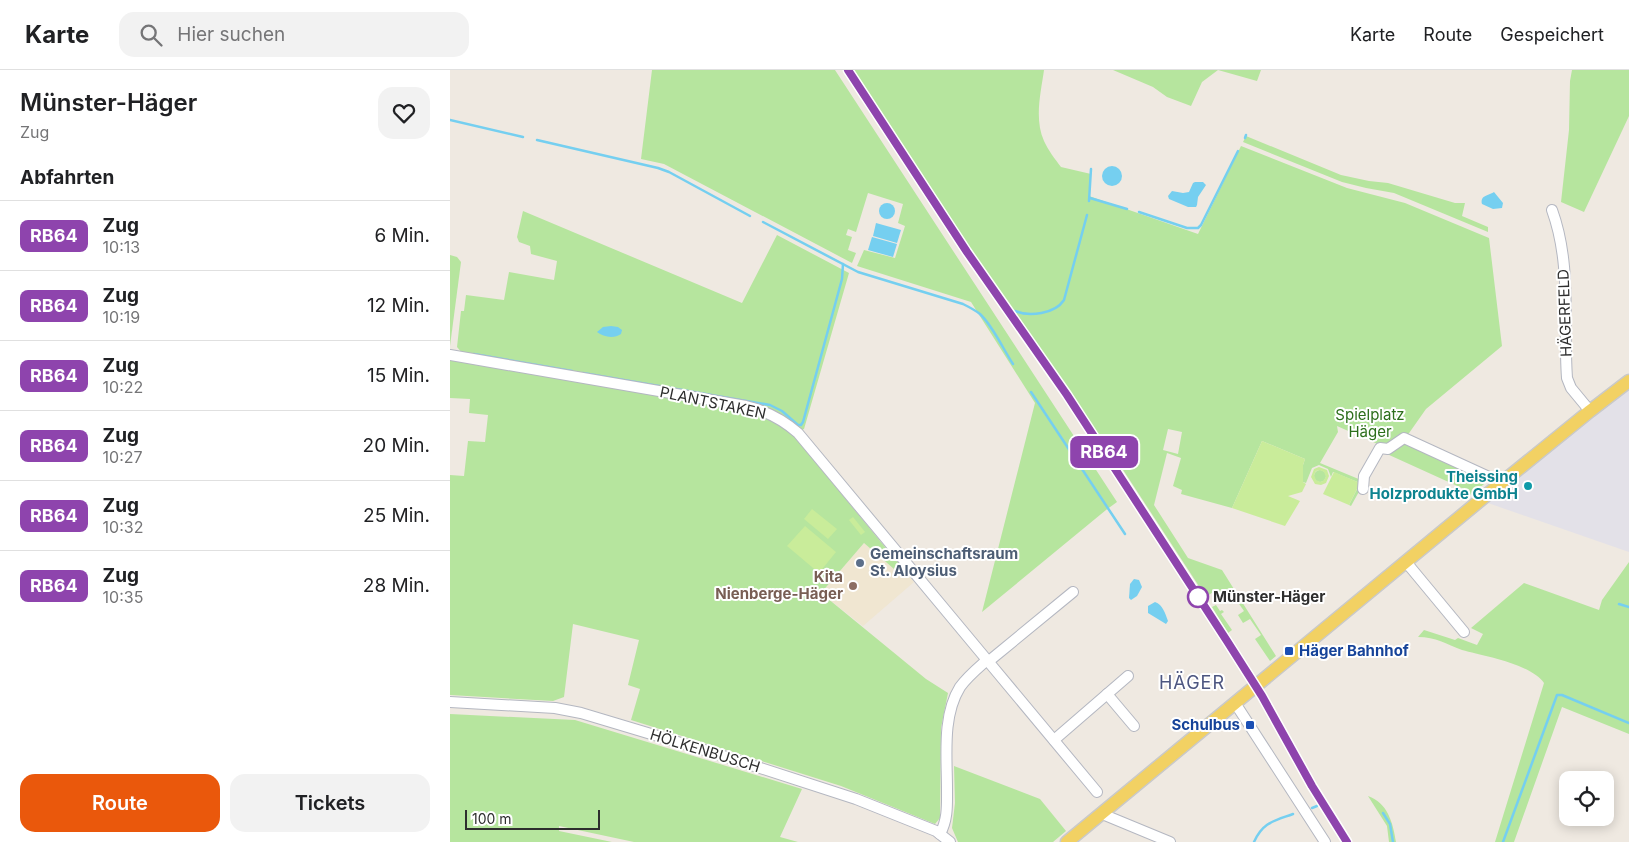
<!DOCTYPE html>
<html lang="de">
<meta charset="utf-8">
<style>
body{margin:0;font-family:Inter,sans-serif;background:#f2f2f2;color:#202124;height:100vh;display:flex;flex-direction:column;font-size:19px;white-space:nowrap}
*{box-sizing:border-box;margin:0}
p{font-size:16px;color:#757577}
.icon{flex:none;width:28px;height:28px;fill:none;stroke:currentColor;stroke-width:2;stroke-linecap:round;stroke-linejoin:round}
.map{position:relative;flex:1;overflow:hidden}
.sheet{display:flex;flex-direction:column;background:#fff;width:450px}
.sheet>*{flex:none}
.badge{padding:0 10px;border-radius:8px;font-size:18px;line-height:32px}
.tools{position:absolute;left:1109px;top:701px;display:grid;gap:10px}
.tools a{display:grid;place-items:center;width:55px;height:55px;border-radius:10px;background:#fff;box-shadow:0 2px 12px #0003;font-size:25px}
.scale{position:absolute;left:15px;bottom:12px;width:135px;box-sizing:border-box;padding-left:5px;border:2px solid #2e2e2e;border-top:0;font-size:14px;line-height:18px;white-space:nowrap;color:#2e2e2e;-webkit-text-stroke:4px #fff;paint-order:stroke}
.map>.badge{position:absolute;translate:-50% -50%;box-shadow:0 0 0 2px #fff}
h2{padding:0 20px;font-size:19px;line-height:45px}
.round{display:grid;place-items:center;flex:none;width:52px;height:52px;border-radius:15px;background:#f2f2f2}
.overview{display:flex;align-items:center;justify-content:space-between;height:85px;padding:0 20px}
h1{font-size:24px;font-weight:600;line-height:38px}
.button{display:flex;gap:10px;margin-top:auto;padding:10px 20px}
.button a{flex:1;height:58px;border-radius:15px;background:#ea580c;color:#fff;font-size:20px;font-weight:600;line-height:58px;text-align:center}
.button a+a{background:#f2f2f2;color:#202124}
ul{padding:0;list-style:none}
li{display:flex;align-items:center;gap:15px;height:70px;padding:0 20px;border-top:1px solid #e0e0e0}
li div{flex:1}
li b{display:block;font-size:19px}
li em{font-style:normal}
li .badge{min-width:55px;font-weight:700;text-align:center}
header{display:flex;align-items:center;gap:30px;box-sizing:border-box;height:70px;padding:0 25px;background:#fff;border-bottom:1px solid #e0e0e0}
header strong{font-size:24px}
nav{display:flex;gap:28px;margin-inline-start:auto;font-size:18px}
.search{width:350px;height:45px;background:#f2f2f2;display:flex;align-items:center;gap:12px;box-sizing:border-box;padding:0 18px;border-radius:15px;color:#757577;font-size:19px}
main{display:flex;flex:1;min-height:0}
.map>svg:first-child{display:block}
.industrial{fill:#e3e1e8}
.education{fill:#f0e6d1}
.green{fill:#b6e59e;fill-rule:evenodd}
.pitch{fill:#c9ec9a;fill-rule:evenodd}
.water{fill:#75cff0}
.lines{fill:none;stroke-linecap:round;stroke-linejoin:round}
.stream{stroke:#75cff0;stroke-width:2.5}
.minor-casing{stroke:#b4b7c1;stroke-width:12}
.major-casing{stroke:#c9c9c9;stroke-width:15}
.minor{stroke:#fff;stroke-width:10}
.major{stroke:#f2d163;stroke-width:12}
.rail-casing{stroke:#a3a6b8;stroke-width:4.5}
.rail{stroke:#fff;stroke-width:2.5;stroke-dasharray:8;stroke-linecap:butt}
.line-casing{stroke:#fff;stroke-width:11}
.line{stroke:#8e44ad;stroke-width:8}
.culture-dot{fill:#0f9aa8;stroke:#fff;stroke-width:2}
.service-dot{fill:#5c6f8a;stroke:#fff;stroke-width:2}
.education-dot{fill:#8d6e63;stroke:#fff;stroke-width:2}
.stop-dot{fill:#fff;stroke:#8e44ad;stroke-width:2.5}
.transit-dot{fill:#1a4fb4;stroke:#fff;stroke-width:2}
.labels{text-anchor:middle;stroke-width:4;stroke-linejoin:round;paint-order:stroke}
.street-label{font-size:15px;fill:#2e2e2e;stroke:#fff}
.park-label{font-size:15px;fill:#2c6e1b;stroke:#fff}
.culture-label{font-size:15px;font-weight:bold;fill:#0d838f;stroke:#fff;text-anchor:end}
.service-label{font-size:15px;font-weight:bold;fill:#4e5e75;stroke:#fff;text-anchor:start}
.education-label{font-size:15px;font-weight:bold;fill:#785e54;stroke:#fff;text-anchor:end}
.stop-label{font-size:15px;font-weight:bold;fill:#2e2e2e;stroke:#fff;text-anchor:start}
.transit-label{font-size:15px;font-weight:bold;fill:#164399;stroke:#fff;text-anchor:start}
.quarter-label{font-size:18px;letter-spacing:1px;fill:#4d5680;stroke:#fff}
</style>
<header>
<strong>Karte</strong>
<div class="search"><svg class="icon" aria-label="search" viewBox="0 0 24 24"><circle cx="10" cy="10" r="6"/><path d="M15 15l6 6"/></svg>Hier suchen</div>
<nav><a>Karte</a><a>Route</a><a>Gespeichert</a></nav>
</header>
<main>
<section class="sheet">
<div class="overview"><div><h1>Münster-Häger</h1><p>Zug</p></div><a class="round"><svg class="icon" aria-label="heart" viewBox="0 0 24 24"><path d="M12 20l-8-8c-3-5 5-10 8-4 3-6 11-1 8 4z"/></svg></a></div>
<h2>Abfahrten</h2>
<ul>
<li><span class="badge" style="background:#8e44ad;color:#fff">RB64</span><div><b>Zug</b><p>10:13</p></div><em>6 Min.</em></li>
<li><span class="badge" style="background:#8e44ad;color:#fff">RB64</span><div><b>Zug</b><p>10:19</p></div><em>12 Min.</em></li>
<li><span class="badge" style="background:#8e44ad;color:#fff">RB64</span><div><b>Zug</b><p>10:22</p></div><em>15 Min.</em></li>
<li><span class="badge" style="background:#8e44ad;color:#fff">RB64</span><div><b>Zug</b><p>10:27</p></div><em>20 Min.</em></li>
<li><span class="badge" style="background:#8e44ad;color:#fff">RB64</span><div><b>Zug</b><p>10:32</p></div><em>25 Min.</em></li>
<li><span class="badge" style="background:#8e44ad;color:#fff">RB64</span><div><b>Zug</b><p>10:35</p></div><em>28 Min.</em></li>
</ul>
<div class="button"><a>Route</a><a>Tickets</a></div>
</section>
<div class="map">
<svg width="1179" height="772" viewBox="0 0 1179 772">
<rect width="100%" height="100%" fill="#efe9e1"/>
<polygon class="industrial" points="1179,319 1179,482 1038,433 1137,352"/>
<polygon class="education" points="414,473 444,499 449,494 464,512 413,556 371,523"/>
<g class="green">
<polygon points="202,0 385,0 667,432 656,440 532,542 585,333 521,232 407,196 414,180 445,188 455,156 448,153 453,134 418,123 406,162 398,159 396,165 402,167 398,180 406,183 402,193 214,94 191,89"/>
<path d="M404,0h190c-3,22 -10,49 0,71 4,9 11,18 17,26l30,7 -2,22 109,38 43,-88 106,42 58,15 84,35 13,108 -76,63 -19,27 -16,7 -11,2 -43,-19 1,6 -18,31 41,17v8l-10,18 -2,-1 11,-22 -27,-11 -2,5 -3,-8 -9,-4 -7,3 -6,15 -3,-1v-17l2,-6 -43,-18 -30,67 -51,-14 1,-4 -9,-4 8,-28 -14,-5 -13,52 34,53 34,12 54,86 -6,5 -15,-22 6,-4 -11,-16 -7,4 -5,-8 6,-4 -7,-10 -6,3 -7,-10 -3,2 -5,-6 -10,7 -92,-141 -2,1 -153,-225zM718,359l14,3 -4,22 -15,-4z"/>
<polygon points="663,0 811,0 807,11 768,0 752,12 741,36 717,27 703,17"/>
<polygon points="1122,0 1179,0 1179,46 1134,142 1111,132 1119,60 1120,11"/>
<polygon points="796,66 891,105 919,111 938,113 1005,133 1015,133 1012,146 1038,157 1038,162 944,123 916,118 892,112 793,72"/>
<polygon points="73,141 292,233 327,165 399,203 354,359 352,360 326,344 13,284 7,277 11,241 14,241 16,225 54,230 59,202 104,210 107,191 81,184 80,176 69,172 67,167"/>
<polygon points="0,185 7,187 11,192 0,276"/>
<polygon points="0,288 266,334 313,344 340,361 449,494 444,499 414,473 371,523 476,609 498,623 491,658 490,748 485,754 391,716 181,650 190,619 178,615 189,570 123,554 114,627 103,631 0,625 0,405 14,406 18,371 35,372 38,345 19,343 20,329 0,328"/>
<polygon points="954,370 1040,409 1021,425 1014,419 937,384"/>
<circle cx="870" cy="406" r="6"/>
<path d="M1179,492v172l-67,-27 -48,135h-19l49,-159c-13,-19 -60,-27 -82,-33 -16,-6 -26,-13 -44,-13l6,-7 31,10 3,-2 19,7 6,-11 -12,-6 53,-45 75,27 3,-10z"/>
<polygon points="766,535 770,541 772,540 774,542 771,544 782,560 778,563 762,537"/>
<polygon points="0,644 125,650 352,719 330,767 348,772 184,772 109,756 109,761 162,772 0,772"/>
<polygon points="504,696 590,729 616,761 603,772 508,772 502,758 505,733"/>
<path d="M918,726c20,7 25,27 28,46h-7l-2,-16z"/>
</g>
<g class="pitch">
<polygon points="812,371 855,389 853,395 853,412 856,414 852,422 838,426 850,431 835,456 782,438"/>
<path d="M869,397l8,3 2,6 -3,7 -5,2 -6,-1 -4,-7 3,-8zM870,400l4,2 2,5 -3,4 -3,1 -4,-2 -2,-5 2,-4z"/>
<polygon points="884,402 910,413 899,435 873,424"/>
<polygon points="362,439 387,459 378,469 354,449"/>
<polygon points="403,447 415,462 411,465 399,450"/>
<polygon points="355,456 386,482 369,503 337,476"/>
</g>
<g class="water">
<circle cx="662" cy="106" r="10"/>
<polygon points="745,112 753,112 756,115 748,127 747,135 746,137 738,137 719,129 718,126 722,121 733,123 739,122 743,113"/>
<path d="M1044,122l9,11 -1,5 -9,1 -11,-5c-2,-9 6,-8 12,-12z"/>
<circle cx="437" cy="141" r="8"/>
<polygon points="426,153 451,160 447,173 423,166"/>
<polygon points="422,167 447,174 443,187 418,180"/>
<path d="M161,256l7,1 4,3 -1,4c-7,5 -18,3 -24,-2l6,-5z"/>
<polygon points="684,509 689,510 692,517 687,526 681,530 679,528 680,514"/>
<path d="M705,532c8,3 10,11 13,19l-2,3 -18,-11v-7z"/>
</g>
<g class="lines">
<g class="stream">
<polyline points="0,50 73,67"/>
<polyline points="795,68 796,65"/>
<polyline points="87,70 208,98 219,102 300,146"/>
<polyline points="640,128 677,139"/>
<polyline points="639,131 641,99"/>
<polyline points="689,142 737,158 748,158 751,155 788,81"/>
<path d="M313,152l95,50 105,32c6,3 12,6 17,10 13,12 23,35 33,50"/>
<path d="M565,241c14,6 40,3 49,-11l23,-85"/>
<polyline points="24,284 122,301"/>
<polyline points="133,303 320,335 332,341 348,355 351,355 353,352 392,209 393,194"/>
<polyline points="581,322 675,464"/>
<polyline points="1169,534 1179,537"/>
<polyline points="862,738 867,736"/>
<polyline points="933,743 940,754 943,772"/>
<path d="M804,772c9,-20 20,-21 39,-28"/>
<polyline points="1053,772 1107,625 1112,625 1179,653"/>
</g>
<g class="minor-casing">
<g id="minor">
<path d="M1102,140c20,55 11,112 15,168l4,10 19,23"/>
<path d="M0,285l296,51c21,5 36,13 52,27l189,227c-9,8 -19,16 -27,27 -18,29 -13,69 -13,102 0,16 1,30 -7,45"/>
<polyline points="913,419 914,406 930,378 938,379 954,368 1052,413"/>
<polyline points="956,492 1014,562"/>
<polyline points="537,590 647,722"/>
<polyline points="539,591 623,522"/>
<polyline points="657,624 684,656"/>
<polyline points="0,632 105,638 131,643 261,682 406,729 486,761 500,772"/>
<polyline points="785,633 875,772"/>
<polyline points="604,670 678,606"/>
<polyline points="653,742 657,746 720,772"/>
</g>
</g>
<g class="major-casing">
<polyline id="major" points="617,772 1039,423 1140,341 1179,311"/>
</g>
<use href="#minor" class="minor"/>
<use href="#major" class="major"/>
<g class="rail-casing">
<polyline id="rail" points="398,0 517,182 617,325 777,571 811,625 862,717 897,772"/>
</g>
<use href="#rail" class="rail"/>
</g>
<g class="lines">
<g class="line-casing">
<polyline id="line" points="398,0 517,182 617,325 777,571 812,626 862,716 897,772"/>
</g>
<use href="#line" class="line"/>
</g>
<circle class="culture-dot" cx="1078" cy="416" r="5"/>
<circle class="service-dot" cx="410" cy="493" r="5"/>
<circle class="education-dot" cx="403" cy="516" r="5"/>
<circle class="stop-dot" cx="748" cy="527" r="10"/>
<g class="transit-dot">
<rect x="834" y="576" width="10" height="10" rx="2.5"/>
<rect x="795" y="650" width="10" height="10" rx="2.5"/>
</g>
<g class="labels">
<g class="street-label">
<text transform="translate(1115 243) rotate(-92)" y="5">HÄGERFELD</text>
<text transform="translate(263 333) rotate(12)" y="5">PLANTSTAKEN</text>
<text transform="translate(255 681) rotate(17)" y="5">HÖLKENBUSCH</text>
</g>
<g class="park-label">
<text x="920" y="350">Spielplatz<tspan x="920" dy="17">Häger</tspan></text>
</g>
<g class="culture-label">
<text x="1068" y="412">Theissing<tspan x="1068" dy="17">Holzprodukte GmbH</tspan></text>
</g>
<g class="service-label">
<text x="420" y="489">Gemeinschaftsraum<tspan x="420" dy="17">St. Aloysius</tspan></text>
</g>
<g class="education-label">
<text x="393" y="512">Kita<tspan x="393" dy="17">Nienberge-Häger</tspan></text>
</g>
<g class="stop-label">
<text x="763" y="532">Münster-Häger</text>
</g>
<g class="transit-label">
<text x="849" y="586">Häger Bahnhof</text>
<text x="790" y="660" text-anchor="end">Schulbus</text>
</g>
<g class="quarter-label">
<text x="742" y="619">HÄGER</text>
</g>
</g>
</svg>
<div class="tools">
<a><svg class="icon" aria-label="locate" viewBox="0 0 24 24"><circle cx="12" cy="12" r="6"/><path d="M12 2v4M12 18v4M2 12h4M18 12h4"/></svg></a>
</div>
<div class="scale">100 m</div>
<b class="badge" style="left:654px;top:382px;background:#8e44ad;color:#fff">RB64</b>
</div>
</main>
